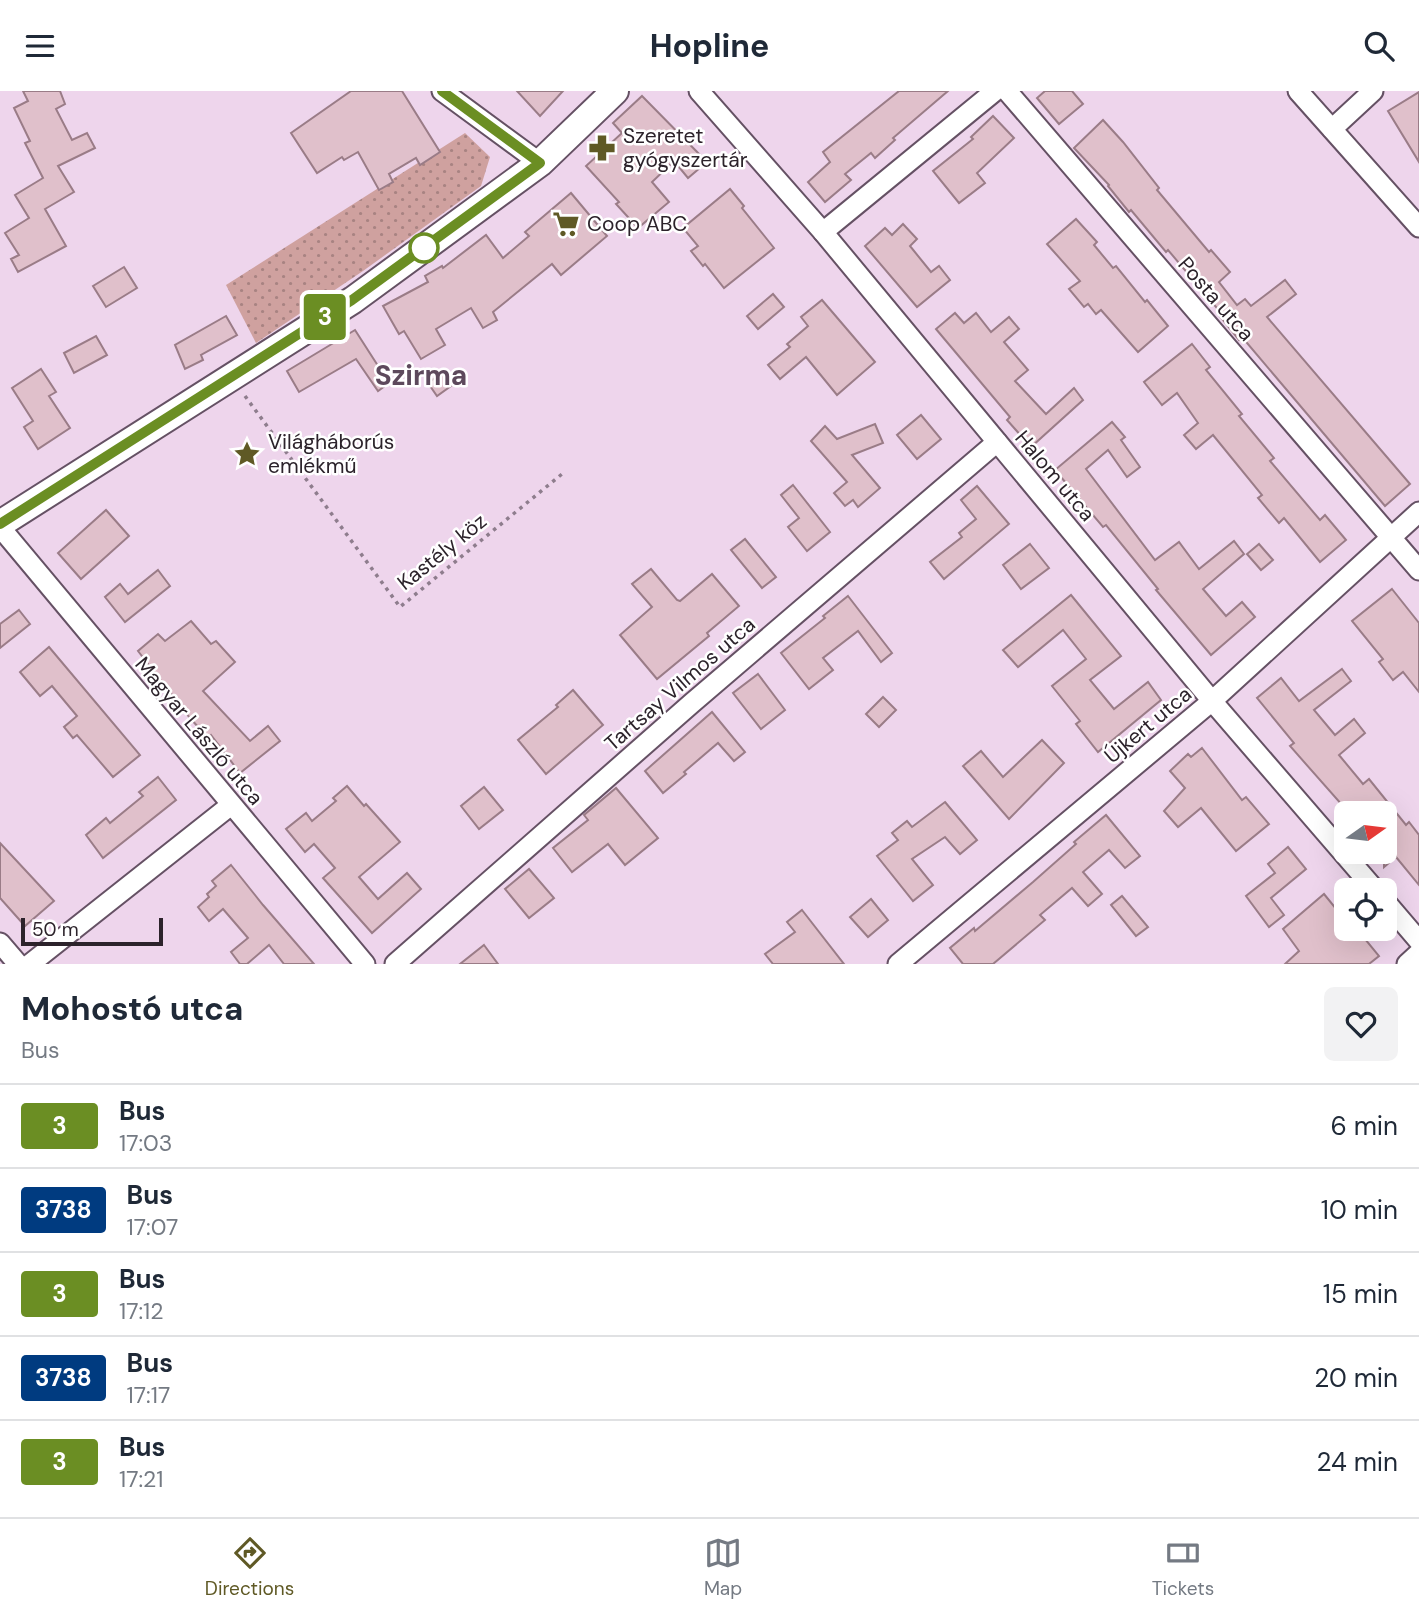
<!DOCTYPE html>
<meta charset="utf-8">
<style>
body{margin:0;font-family:"DM Sans",sans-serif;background:#f2f2f3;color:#1f2937;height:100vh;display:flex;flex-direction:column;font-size:26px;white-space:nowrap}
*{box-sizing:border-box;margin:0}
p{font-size:23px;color:#747a83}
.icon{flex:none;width:38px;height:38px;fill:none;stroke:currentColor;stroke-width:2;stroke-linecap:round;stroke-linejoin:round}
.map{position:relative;height:873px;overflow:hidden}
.side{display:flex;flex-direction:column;background:#fff;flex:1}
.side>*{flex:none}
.badge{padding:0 14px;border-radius:5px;font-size:24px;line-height:46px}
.needle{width:46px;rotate:76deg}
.tools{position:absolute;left:1334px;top:710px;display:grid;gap:14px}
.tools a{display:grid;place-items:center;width:63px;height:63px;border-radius:10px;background:#fff;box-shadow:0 7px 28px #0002;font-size:35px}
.scale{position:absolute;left:21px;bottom:18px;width:142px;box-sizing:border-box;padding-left:7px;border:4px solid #2c232b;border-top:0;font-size:19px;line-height:24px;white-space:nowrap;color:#2c232b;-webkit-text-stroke:5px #fff;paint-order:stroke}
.map>.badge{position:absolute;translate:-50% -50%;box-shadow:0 0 0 4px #fff}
.round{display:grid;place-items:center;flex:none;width:74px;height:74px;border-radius:10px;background:#f2f2f3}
.headline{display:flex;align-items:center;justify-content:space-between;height:119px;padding:0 21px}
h1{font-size:33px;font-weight:700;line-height:52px}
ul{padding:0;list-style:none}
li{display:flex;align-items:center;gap:21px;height:84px;padding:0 21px;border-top:2px solid #e0e1e3}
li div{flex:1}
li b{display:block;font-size:26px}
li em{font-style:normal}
li .badge{min-width:77px;font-weight:700;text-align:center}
header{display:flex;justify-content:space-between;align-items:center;height:91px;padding:0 21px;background:#fff;font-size:32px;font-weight:700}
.menu{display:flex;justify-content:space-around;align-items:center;height:98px;border-top:2px solid #e0e1e3;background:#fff;font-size:19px;color:#747a83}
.menu a{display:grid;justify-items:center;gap:4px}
.menu .selected{color:#5f5925}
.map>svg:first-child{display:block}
.park{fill:url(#park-dots)}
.building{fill:#e0c0cb;stroke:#9a7c87;stroke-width:2}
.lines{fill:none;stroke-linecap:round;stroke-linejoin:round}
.minor-casing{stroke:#655164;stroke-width:23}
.secondary-casing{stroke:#655164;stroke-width:30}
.path{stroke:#8e7d8d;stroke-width:3.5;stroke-dasharray:3.5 5;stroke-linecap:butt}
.minor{stroke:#fff;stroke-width:19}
.secondary{stroke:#fff;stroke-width:26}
.line-casing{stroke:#fff;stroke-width:16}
.line{stroke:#6b8e23;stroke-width:10}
.stop-dot{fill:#fff;stroke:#6b8e23;stroke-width:3.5}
.labels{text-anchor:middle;stroke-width:5;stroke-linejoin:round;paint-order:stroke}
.poi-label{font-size:21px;fill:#2c232b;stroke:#fff;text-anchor:start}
.street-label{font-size:21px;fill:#2c232b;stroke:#fff}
.district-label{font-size:28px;font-weight:bold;fill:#5d495c;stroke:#fff}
</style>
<header><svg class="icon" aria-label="menu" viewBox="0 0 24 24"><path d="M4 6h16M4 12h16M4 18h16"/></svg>Hopline<svg class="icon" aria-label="search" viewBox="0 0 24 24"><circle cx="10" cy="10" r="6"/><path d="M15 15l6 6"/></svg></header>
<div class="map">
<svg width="1419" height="873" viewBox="0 0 1419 873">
<defs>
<pattern id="park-dots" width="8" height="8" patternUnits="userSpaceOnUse" patternTransform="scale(1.75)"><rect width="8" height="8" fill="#cfa19f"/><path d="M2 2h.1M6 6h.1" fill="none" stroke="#a88382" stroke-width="1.8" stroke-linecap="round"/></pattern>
</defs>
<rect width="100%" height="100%" fill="#eed5ec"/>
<polygon class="park" points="465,42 490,66 481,95 363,180 256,252 226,194"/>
<g class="building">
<polygon points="23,0 60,0 65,13 56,18 72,49 87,42 95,57 58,75 74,101 45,118 66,155 18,181 11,168 19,164 5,142 29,127 15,104 43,87 25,52 30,50 14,17 28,10"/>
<polygon points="351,0 402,0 440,61 420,74 416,67 389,83 393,91 379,99 358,61 344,69 342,66 317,82 291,42"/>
<polygon points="517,0 563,0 540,25"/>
<polygon points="899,0 948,0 893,47 895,49 875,67 871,62 845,83 851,89 825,111 808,91 830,71 823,61"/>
<polygon points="1045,0 1072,0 1083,13 1059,33 1037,7"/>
<polygon points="1419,1 1419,71 1388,20"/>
<polygon points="642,5 707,71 688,87 674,70 652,91 669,111 638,137 616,113 619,111 586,75 622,42 613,32"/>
<polygon points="993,25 1014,47 977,82 985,92 959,112 933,80 973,48 971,46"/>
<polygon points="1103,29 1123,51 1159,97 1157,99 1209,161 1211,159 1230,181 1219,191 1237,214 1245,208 1251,215 1285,189 1296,203 1267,226 1410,393 1385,415 1242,246 1239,249 1219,224 1222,223 1168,159 1166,161 1131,119 1129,121 1108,95 1109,94 1074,57"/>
<polygon points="730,98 744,115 742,117 774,157 724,197 705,173 703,175 691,160 698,155 683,137"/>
<polygon points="571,102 607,145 561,184 552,173 493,221 497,229 483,237 471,217 436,238 445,254 421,268 404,240 399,243 383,215 428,191 425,185 442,175 443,177 486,144 503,167 529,145 525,141"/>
<polygon points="1076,128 1097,151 1094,154 1113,177 1116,175 1145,211 1147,209 1168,235 1138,261 1101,219 1096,223 1088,213 1084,216 1069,198 1080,190 1047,153"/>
<polygon points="903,133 917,148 910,155 931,181 939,175 950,189 917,216 865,155 885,137 892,144"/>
<polygon points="124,176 137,197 106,216 93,195"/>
<polygon points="773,203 784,216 758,238 747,225"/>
<polygon points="822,209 875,271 837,304 806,266 780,288 768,274 790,256 787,253 808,235 801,226"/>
<polygon points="955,222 964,232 976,222 991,241 1009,226 1019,238 1004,251 1028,279 1015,290 1046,323 1074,297 1083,309 1031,356 1007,329 1010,326 936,238"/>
<polygon points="226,225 237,244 201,264 203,269 185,278 175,254"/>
<polygon points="355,239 389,292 378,300 356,268 299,301 287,280"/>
<polygon points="96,245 107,264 74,282 64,262"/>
<polygon points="1192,253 1210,276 1206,279 1242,323 1239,325 1274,367 1270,370 1320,429 1325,424 1346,449 1320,471 1284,427 1279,432 1258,407 1262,404 1213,344 1196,358 1184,344 1198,332 1177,302 1162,314 1144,291"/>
<polygon points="41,278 56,301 49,305 70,337 38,358 24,336 33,330 12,297"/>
<polygon points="442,282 451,295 437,305 428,292"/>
<polygon points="921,324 941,348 917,368 897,344"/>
<polygon points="1112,331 1125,346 1121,349 1140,376 1127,386 1108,359 1086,378 1155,469 1179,451 1199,478 1234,450 1244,463 1203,498 1226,525 1242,511 1255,526 1211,564 1156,499 1158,498 1106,434 1103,436 1055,379"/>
<polygon points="875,333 883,352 852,364 880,397 858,416 853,409 845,415 834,402 847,391 811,350 825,335 837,348"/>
<polygon points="793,394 830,441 807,460 788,436 799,427 781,404"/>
<polygon points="977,395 1009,433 944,488 930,471 962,446 959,442 976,428 961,409"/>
<polygon points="106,419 129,445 81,488 58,462"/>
<polygon points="745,448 776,486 762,497 731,459"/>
<polygon points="1030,453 1049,477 1021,498 1003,474"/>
<polygon points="1259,453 1273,469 1261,479 1247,463"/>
<polygon points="651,478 677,509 680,510 712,483 739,515 707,542 709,545 657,588 620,544 652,516 632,493"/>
<polygon points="158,479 170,495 125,531 105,506 120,493 128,503"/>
<polygon points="1392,498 1419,532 1419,601 1403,581 1393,589 1379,571 1383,568 1352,530"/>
<polygon points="1071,504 1121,565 1090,589 1114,618 1148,591 1161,609 1098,661 1076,633 1080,630 1052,595 1086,568 1063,539 1018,576 1003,559"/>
<polygon points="848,505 892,562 881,571 858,540 823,567 833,579 809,598 781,562 825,527 823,525"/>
<polygon points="19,519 30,533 0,557 0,533"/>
<polygon points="191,530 211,553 216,550 235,571 203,600 250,650 268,635 280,650 240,682 211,644 208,647 190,627 138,560 158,543 165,550"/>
<polygon points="49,556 140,664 113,686 77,644 73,647 64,636 77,625 52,595 40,605 20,581"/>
<polygon points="1342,578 1351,590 1314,619 1335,644 1354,628 1365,642 1339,664 1363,693 1369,688 1406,734 1409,731 1419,744 1419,794 1396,766 1384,776 1384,723 1350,723 1290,655 1294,652 1257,607 1281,587 1299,610"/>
<polygon points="758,583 785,619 761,638 733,602"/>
<polygon points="573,599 603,634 546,683 518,649 558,616 556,614"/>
<polygon points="883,606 896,619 879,636 866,623"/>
<polygon points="712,621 745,661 734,670 718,652 684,681 686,683 663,702 645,680"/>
<polygon points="1042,649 1064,672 1009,728 963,675 981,660 1003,686"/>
<polygon points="1202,657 1242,709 1246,706 1269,733 1236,760 1201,717 1178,736 1164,720 1185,697 1170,680 1188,663 1191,666"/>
<polygon points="158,686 176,709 103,767 86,744 106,727 110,732 143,705 139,701"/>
<polygon points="347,695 364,715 366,713 400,751 359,786 378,808 407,782 421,798 372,842 323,787 335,777 314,753 305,761 286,738 306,722 312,730 336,710 333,707"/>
<polygon points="484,696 503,719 479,738 461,715"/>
<polygon points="616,697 658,747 625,774 608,753 572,781 553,757 588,729 584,724"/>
<polygon points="945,711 977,749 960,763 945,746 912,768 933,794 913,810 877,765 898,749 892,742 907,730 912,736"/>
<polygon points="1106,724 1140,765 1125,777 1109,759 1083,781 1102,803 1088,815 1072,797 1040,824 1045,829 993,873 963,873 950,857 974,837 975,840 1033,791 1076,753 1074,751"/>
<polygon points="0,752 54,810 25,835 0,807"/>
<polygon points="1288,756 1306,778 1271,807 1284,824 1269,836 1246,805 1275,782 1268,773"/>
<polygon points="231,774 263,814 314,873 284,873 269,854 247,873 240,873 231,861 248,847 223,818 209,830 198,816 209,806 207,803 216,795 212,790"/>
<polygon points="529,778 554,807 529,827 505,798"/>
<polygon points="1324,803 1346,830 1346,838 1353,838 1358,845 1361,843 1379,865 1369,873 1285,873 1299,860 1283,838"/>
<polygon points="1122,805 1148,836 1136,845 1111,814"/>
<polygon points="871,808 888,829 868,846 850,826"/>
<polygon points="802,819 844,873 773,873 765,863 795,841 787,831"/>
<polygon points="484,854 498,873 460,873"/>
</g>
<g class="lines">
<g class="minor-casing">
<g id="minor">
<polyline points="442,0 540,72"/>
<polyline points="699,0 823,141 1212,610 1376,800"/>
<polyline points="1007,0 1419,479"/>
<polyline points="1298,0 1419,136"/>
<polyline points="1332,38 1373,0"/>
<polyline points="823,141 995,0"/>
<polyline points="0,436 365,873"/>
<polyline points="1384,809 1419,850"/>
<polyline points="0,852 18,873"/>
<polyline points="30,873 231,714"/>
<polyline points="395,873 692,612 997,351"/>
<polyline points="898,873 1212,610 1419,421"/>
<polyline points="1407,873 1419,862"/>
</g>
</g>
<g class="secondary-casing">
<polyline id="secondary" points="0,433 353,209 540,72 615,0"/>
</g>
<polyline class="path" points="245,305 400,516 562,383"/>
<use href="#minor" class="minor"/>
<use href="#secondary" class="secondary"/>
</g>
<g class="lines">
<g class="line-casing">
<polyline id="line" points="0,433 352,209 540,72 442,0"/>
</g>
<use href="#line" class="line"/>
</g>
<defs>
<g id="pharmacy-bare" transform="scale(2.1)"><path d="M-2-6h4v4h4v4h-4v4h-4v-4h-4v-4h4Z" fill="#5f5925" stroke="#fff" stroke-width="2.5" paint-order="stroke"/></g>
<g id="supermarket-bare" transform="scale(2.1)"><path d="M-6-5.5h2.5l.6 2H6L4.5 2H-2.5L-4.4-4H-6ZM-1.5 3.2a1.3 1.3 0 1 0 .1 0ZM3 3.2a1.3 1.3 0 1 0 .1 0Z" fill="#5f5925" stroke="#fff" stroke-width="2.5" paint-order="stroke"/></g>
<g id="sight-bare" transform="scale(2.1)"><path d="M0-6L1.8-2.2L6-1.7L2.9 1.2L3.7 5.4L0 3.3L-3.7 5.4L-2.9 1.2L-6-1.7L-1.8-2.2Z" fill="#5f5925" stroke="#fff" stroke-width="2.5" paint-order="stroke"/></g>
</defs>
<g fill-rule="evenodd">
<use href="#pharmacy-bare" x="602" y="57"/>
<use href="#supermarket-bare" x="566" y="133"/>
<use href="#sight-bare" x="247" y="363"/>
</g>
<circle class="stop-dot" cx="424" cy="157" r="14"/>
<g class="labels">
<g class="poi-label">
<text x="623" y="52">Szeretet<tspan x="623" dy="24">gyógyszertár</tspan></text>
<text x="587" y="140">Coop ABC</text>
<text x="268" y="358">Világháborús<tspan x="268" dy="24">emlékmű</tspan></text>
</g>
<g class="street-label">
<text transform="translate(1216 208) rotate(49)" y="7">Posta utca</text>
<text transform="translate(1055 385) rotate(50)" y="7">Halom utca</text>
<text transform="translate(442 461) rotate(-39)" y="7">Kastély köz</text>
<text transform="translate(680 593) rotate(-41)" y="7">Tartsay Vilmos utca</text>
<text transform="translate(1148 634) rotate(-40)" y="7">Újkert utca</text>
<text transform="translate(199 640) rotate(50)" y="7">Magyar László utca</text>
</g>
<g class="district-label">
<text x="421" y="294">Szirma</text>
</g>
</g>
</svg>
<div class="tools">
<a><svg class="needle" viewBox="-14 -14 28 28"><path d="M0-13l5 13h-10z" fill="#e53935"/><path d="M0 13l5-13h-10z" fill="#747a83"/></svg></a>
<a><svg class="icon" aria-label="locate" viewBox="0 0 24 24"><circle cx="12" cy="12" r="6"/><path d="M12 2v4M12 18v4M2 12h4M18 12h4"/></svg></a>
</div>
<div class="scale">50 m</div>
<b class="badge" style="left:325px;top:226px;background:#6b8e23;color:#fff">3</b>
</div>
<section class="side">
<div class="headline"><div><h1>Mohostó utca</h1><p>Bus</p></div><a class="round"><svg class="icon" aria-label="heart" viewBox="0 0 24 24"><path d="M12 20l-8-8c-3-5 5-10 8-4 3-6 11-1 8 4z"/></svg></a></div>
<ul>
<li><span class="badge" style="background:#6b8e23;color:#fff">3</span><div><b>Bus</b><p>17:03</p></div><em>6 min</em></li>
<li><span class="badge" style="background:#003b80;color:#fff">3738</span><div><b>Bus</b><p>17:07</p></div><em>10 min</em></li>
<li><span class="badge" style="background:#6b8e23;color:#fff">3</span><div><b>Bus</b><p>17:12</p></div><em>15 min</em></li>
<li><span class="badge" style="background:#003b80;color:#fff">3738</span><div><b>Bus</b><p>17:17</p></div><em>20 min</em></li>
<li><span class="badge" style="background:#6b8e23;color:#fff">3</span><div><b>Bus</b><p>17:21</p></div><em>24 min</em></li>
</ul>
</section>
<nav class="menu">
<a class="selected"><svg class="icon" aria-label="directions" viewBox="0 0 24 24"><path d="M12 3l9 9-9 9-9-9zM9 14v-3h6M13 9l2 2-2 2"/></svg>Directions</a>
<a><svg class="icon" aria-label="map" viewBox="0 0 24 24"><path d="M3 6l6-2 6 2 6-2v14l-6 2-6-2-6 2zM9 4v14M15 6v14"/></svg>Map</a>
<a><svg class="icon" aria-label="tickets" viewBox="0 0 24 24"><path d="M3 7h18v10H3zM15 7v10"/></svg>Tickets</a>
</nav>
